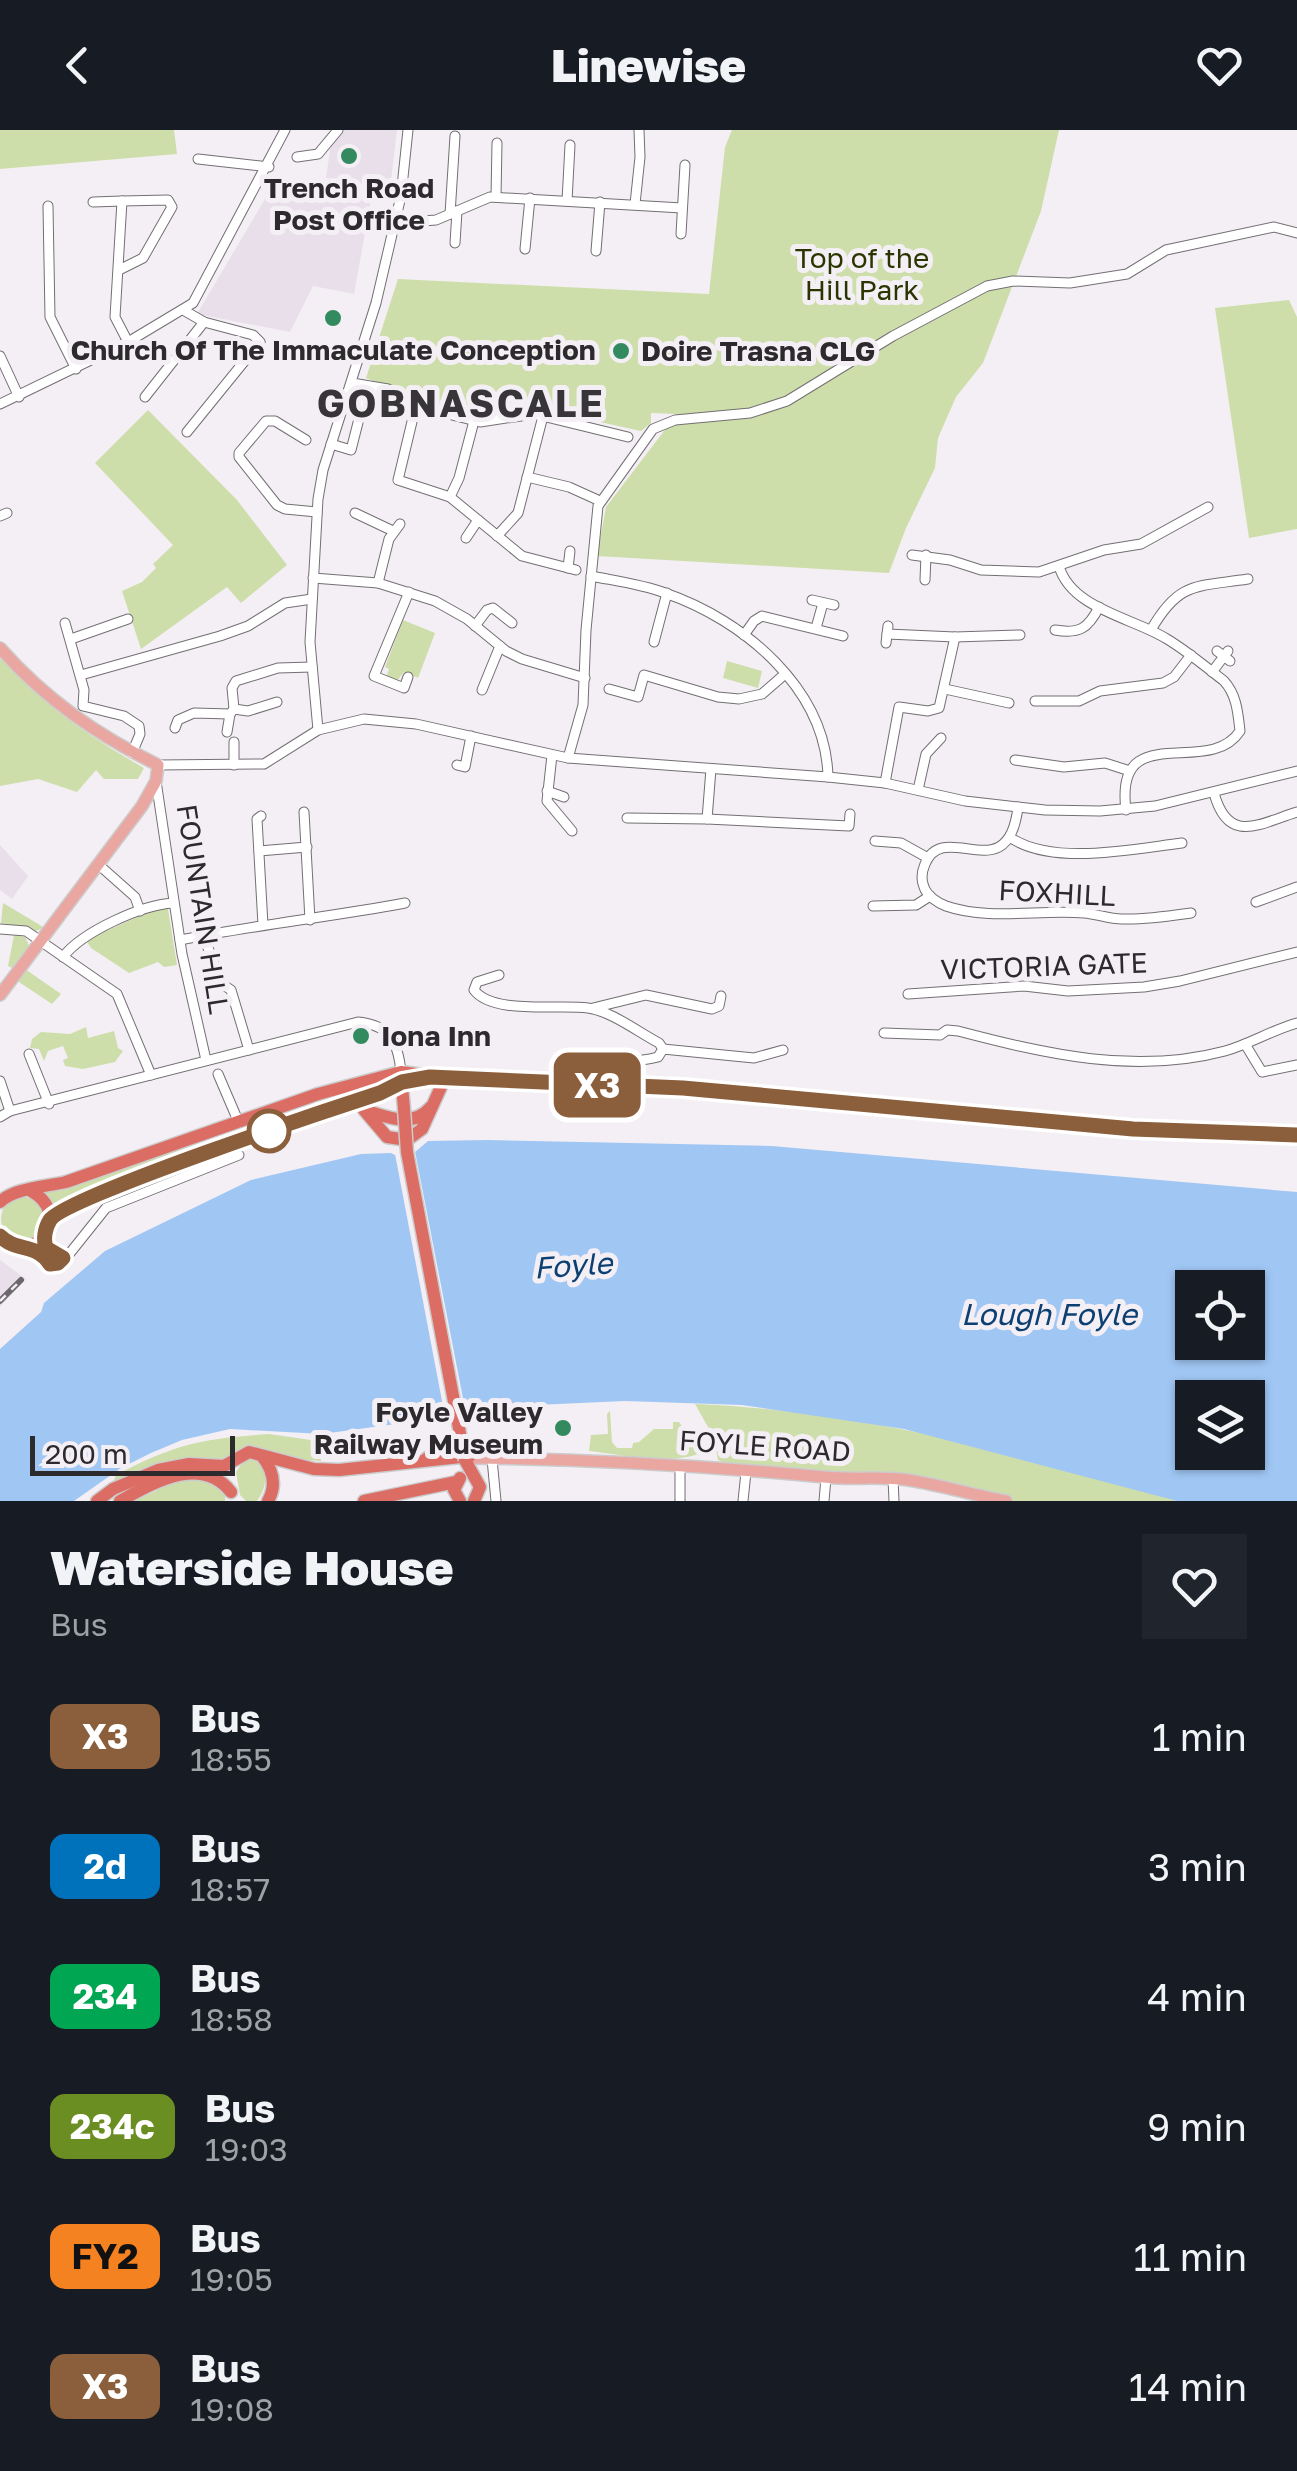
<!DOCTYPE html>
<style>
body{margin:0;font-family:"Golos Text",sans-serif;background:#20242c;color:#f1f3f6;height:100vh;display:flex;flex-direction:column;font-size:38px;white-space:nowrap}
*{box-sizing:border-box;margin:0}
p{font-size:32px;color:#9ea1a6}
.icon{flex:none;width:55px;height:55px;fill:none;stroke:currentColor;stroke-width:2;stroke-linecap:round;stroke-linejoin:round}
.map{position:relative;height:1371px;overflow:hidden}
.side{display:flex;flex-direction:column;background:#171b24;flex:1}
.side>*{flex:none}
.badge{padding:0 20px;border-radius:15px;font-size:35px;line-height:65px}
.controls{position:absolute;left:1175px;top:1140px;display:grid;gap:20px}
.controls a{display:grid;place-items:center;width:90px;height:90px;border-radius:0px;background:#171b24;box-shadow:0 2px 8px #0004;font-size:50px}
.scale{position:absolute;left:30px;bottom:25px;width:205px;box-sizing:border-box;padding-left:10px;border:5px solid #2c2a2c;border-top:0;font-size:28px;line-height:35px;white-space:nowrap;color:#2c2a2c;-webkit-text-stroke:8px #f4eff5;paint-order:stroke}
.map>.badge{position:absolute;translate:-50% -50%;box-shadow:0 0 0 5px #fff}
.round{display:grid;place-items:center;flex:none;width:105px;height:105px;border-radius:0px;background:#20242c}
.overview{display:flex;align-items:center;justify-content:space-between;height:170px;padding:0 50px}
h1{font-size:48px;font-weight:800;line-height:75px}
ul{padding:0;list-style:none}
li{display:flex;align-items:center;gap:30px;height:130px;padding:0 50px}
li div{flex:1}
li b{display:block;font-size:38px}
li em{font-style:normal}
li .badge{min-width:110px;font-weight:700;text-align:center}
header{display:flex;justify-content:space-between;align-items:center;height:130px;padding:0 50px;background:#171b24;font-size:45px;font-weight:800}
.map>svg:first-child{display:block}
.built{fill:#e9dfea}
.green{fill:#cedeaa}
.water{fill:#a0c7f4;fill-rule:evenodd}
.pier{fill:#f4eff5}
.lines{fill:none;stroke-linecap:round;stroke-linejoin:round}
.highway-tunnel{stroke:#ccc8cd;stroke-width:12;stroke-dasharray:12 6;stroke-linecap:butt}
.minor-casing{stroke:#736f73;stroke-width:11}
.major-casing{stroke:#ccc;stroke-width:14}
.highway-casing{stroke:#ccc;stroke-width:15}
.minor{stroke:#fff;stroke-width:9}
.major{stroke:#eaa7a2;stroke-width:11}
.highway{stroke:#dc6d64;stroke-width:12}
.rail-casing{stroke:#6b686b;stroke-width:6}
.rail{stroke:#f4eff5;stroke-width:2.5;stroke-dasharray:8;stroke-linecap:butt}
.highway-bridge-casing{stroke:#ccc;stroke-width:15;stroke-linecap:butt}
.highway-bridge{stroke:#dc6d64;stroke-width:12}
.line-casing{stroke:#fff;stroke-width:22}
.line{stroke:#8b5e3c;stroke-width:15}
.poi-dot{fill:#338a5f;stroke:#f4eff5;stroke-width:4}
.stop-dot{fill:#fff;stroke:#8b5e3c;stroke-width:5}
.labels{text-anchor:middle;stroke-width:10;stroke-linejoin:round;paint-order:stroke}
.poi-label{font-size:28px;font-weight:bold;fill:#2c2a2c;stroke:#f4eff5}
.park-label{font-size:28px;fill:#2a3500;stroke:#f4eff5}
.street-label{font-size:28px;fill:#2c2a2c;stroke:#f4eff5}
.water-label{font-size:30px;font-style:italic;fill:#0c3f72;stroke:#f4eff5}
.district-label{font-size:38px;font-weight:bold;letter-spacing:2.5px;fill:#383539;stroke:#f4eff5}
</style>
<header><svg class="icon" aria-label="back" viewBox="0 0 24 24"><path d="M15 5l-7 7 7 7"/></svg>Linewise<svg class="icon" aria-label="heart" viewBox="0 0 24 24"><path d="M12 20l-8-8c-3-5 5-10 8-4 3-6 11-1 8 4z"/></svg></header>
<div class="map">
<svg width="1297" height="1371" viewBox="0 0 1297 1371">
<rect width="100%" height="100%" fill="#f4eff5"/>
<g class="built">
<polygon points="333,0 397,0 390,59 326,48"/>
<polygon points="278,47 372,64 354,164 313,156 290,202 197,184"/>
<polygon points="0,715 28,746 12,769 0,760"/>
<polygon points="0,1130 26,1149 0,1177"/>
</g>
<g class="green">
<polygon points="0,0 174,0 177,24 0,39"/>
<polygon points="732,0 1059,0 1041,81 983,233 956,267 938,308 935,338 906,398 889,443 597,426 606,377 677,284 651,283 651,293 641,301 508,272 503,283 481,288 424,272 366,248 398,149 709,164 725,17"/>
<polygon points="1289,170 1297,187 1297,399 1249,408 1215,178"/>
<polygon points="148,280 237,370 287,435 241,473 227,457 141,519 122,461 142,452 156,438 153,434 173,415 95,333"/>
<polygon points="403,490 435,503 418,548 404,542 397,551 386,548 389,539 385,537"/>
<path d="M0,528c42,46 90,79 144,110l-6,11h-34l-8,-9 -19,22 -39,-13 -38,7z"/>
<polygon points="727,531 762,541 758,558 723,548"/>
<polygon points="3,773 45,798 35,801 21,796 1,793"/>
<polygon points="164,775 168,779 177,835 164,837 158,832 129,843 91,818 86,810"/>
<polygon points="14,805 25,807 30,818 14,839 8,836"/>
<polygon points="25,839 61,864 52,874 16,850"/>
<polygon points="86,897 88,908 114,901 118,918 123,921 115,932 83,939 65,936 63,930 68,928 63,916 48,921 44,931 39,919 30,918 32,909 41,902 70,904"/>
<polygon points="210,1010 55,1082 51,1070 44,1062"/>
<circle cx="23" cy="1089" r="22"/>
<path d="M695,1274c159,6 330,49 482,97h-171l-98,-21 -162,-8 -28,-12 -5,-24z"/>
<path d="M610,1281l2,31 5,6h15l1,-5 6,-1 15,-13h19v-7h6l19,28 5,2c-29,14 -81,3 -114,-1l2,-16 17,-1 -1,-20z"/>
<path d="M269,1304l42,6 9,5 1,16 -29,-2 -43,-12 -13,4 -12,10 -111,21 3,-7c61,-32 87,-36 153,-41z"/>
<path d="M252,1328c17,10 16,28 5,43h-11l-6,-6 -4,-23 9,-13z"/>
<polygon points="202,1348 225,1362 225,1371 133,1371 156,1361 163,1353"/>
</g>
<path class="water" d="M487,1010l285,6 525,46v309h-120l-273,-72 -162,-24 -117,-4 -89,4 -214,29 -92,-5 -48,11 -31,13 -30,15 -47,33h-74v-152l41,-37 3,-9 61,-52 146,-71 110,-26 30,-1 6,3 18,-4 13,-11zM1192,1158h56v54h-56zM1192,1268h56v54h-56z"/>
<polygon class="pier" points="414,1016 467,1289 446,1292 395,1024 395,1019"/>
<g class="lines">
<polyline class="highway-tunnel" points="269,993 338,971 352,973"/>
<g class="minor-casing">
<g id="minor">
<polyline points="297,27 318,24 338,0"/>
<polyline points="198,29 269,37"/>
<polyline points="496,67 497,13"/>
<polyline points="567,71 570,15"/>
<polyline points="93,72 122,71"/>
<polyline points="635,74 640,27 639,0"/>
<polyline points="48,76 50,187 76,239"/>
<polyline points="450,84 455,6"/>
<polyline points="395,93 436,90 490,67 682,78"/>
<polyline points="681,104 685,35"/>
<polyline points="455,113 457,81"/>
<polyline points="525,119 530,68"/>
<polyline points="596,121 600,72"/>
<polyline points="119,140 143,128 172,77 168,70 122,71 115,187 128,212"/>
<polyline points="185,181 204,192 253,205 260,212 187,302"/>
<polyline points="0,226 19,267"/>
<polyline points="352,253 388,259 420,277 480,292 534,284 628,307"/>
<polyline points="145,267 204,192"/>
<polyline points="0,274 128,212 193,173 285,0"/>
<polyline points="416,275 398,350 450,367 522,426 576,440"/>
<polyline points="306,310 275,291 266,291 239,323 239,327 277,375 285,379 317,382"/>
<polyline points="331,314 351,320 363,273"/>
<polyline points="527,347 569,357 600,371"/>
<polyline points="450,367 459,348 474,291"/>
<polyline points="355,383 393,401"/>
<polyline points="0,386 7,383"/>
<polyline points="497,406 518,383 543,286"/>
<polyline points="466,408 478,390"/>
<polyline points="912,425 950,430 981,440 1039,442 1104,420 1141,414 1208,377"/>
<path d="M1059,436c12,43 75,52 108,73 20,12 39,28 57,42 13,14 14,33 16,50 -31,48 -126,-14 -114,79"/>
<polyline points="568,438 570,421"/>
<path d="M591,446c25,5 50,8 74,17 79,27 161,96 163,184"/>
<polyline points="313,448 378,453 435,471 467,489 506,521 522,529 585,548"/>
<polyline points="925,450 926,425"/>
<polyline points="378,453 389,409 400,394"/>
<polyline points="812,470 834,475"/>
<polyline points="65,493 84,560 83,576 124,586 139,596 140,604 132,623"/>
<polyline points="475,496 487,480 493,478 512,493"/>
<polyline points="816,498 823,473"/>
<path d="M1055,500c24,4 33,-1 44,-23"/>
<path d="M1151,500c28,-49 45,-43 97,-51"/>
<polyline points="887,504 955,507 1020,505"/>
<polyline points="744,505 754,491 762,486 843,506"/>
<polyline points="71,509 128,489"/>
<polyline points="654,512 667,463"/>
<polyline points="886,513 888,496"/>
<polyline points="1217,521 1230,531"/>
<polyline points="1212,542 1228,521"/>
<polyline points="81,545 220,506 248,496 285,473 312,469"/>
<polyline points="408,547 404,558 374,546 409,462"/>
<polyline points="609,559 638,567 644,545 718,567 739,569 762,564 785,544"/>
<polyline points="945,559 1009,573"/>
<polyline points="482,560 500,516"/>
<polyline points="1035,571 1079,571 1100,561 1163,553 1174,547 1191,525"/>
<polyline points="234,579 232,558 236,551 278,538 312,537"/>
<polyline points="175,598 178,590 194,583 230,584 234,579 248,581 277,572"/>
<polyline points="318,600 310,512 318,369 323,340 376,173 401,66 408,0"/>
<polyline points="227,602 230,584"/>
<polyline points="234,612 234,635"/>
<polyline points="552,625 547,671 572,701"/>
<polyline points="568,628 583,575 586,500 598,376 653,299 675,290 750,283 787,271 893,206 987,156 1013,151 1070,153 1127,144 1166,120 1274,97 1297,103"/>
<polyline points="1015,630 1064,637 1105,633 1130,641"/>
<polyline points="158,635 264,634 318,600 364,589 416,594 568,628 828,647 885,653 965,671 1045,680 1100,681 1155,676 1297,641"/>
<polyline points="457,635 465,637 471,606"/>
<polyline points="156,651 182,824 206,930"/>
<polyline points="885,653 899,577 928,581 939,578 955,507"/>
<polyline points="918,660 926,624 941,608"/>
<polyline points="547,661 564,667"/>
<path d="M1214,663c14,52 45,31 83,19"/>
<path d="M1018,677c-10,85 -74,10 -93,57 -3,7 -4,16 -1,23 3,9 14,16 22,19 43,15 94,3 138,7 13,1 25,6 38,6 22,1 48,-3 69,-6"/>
<polyline points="304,682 310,790"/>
<polyline points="261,686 257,689 263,795"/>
<polyline points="627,688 707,689 711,639"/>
<polyline points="707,689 849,696 850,684"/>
<path d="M1011,708c43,28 122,11 171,5"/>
<polyline points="875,711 901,713 928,728"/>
<polyline points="259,721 307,717"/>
<polyline points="99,735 135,767 140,781"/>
<polyline points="1256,772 1297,757"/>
<polyline points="873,776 916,775 930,766"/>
<polyline points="0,799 26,801 117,864 151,945"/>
<polyline points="203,805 222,854 231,860 249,920"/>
<path d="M180,810c75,-15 150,-23 225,-37"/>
<path d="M63,827c19,-25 78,-52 110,-54"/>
<path d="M499,845l-22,7 -3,8c19,25 84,14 114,18 23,3 50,24 71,35l4,6"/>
<polyline points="908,864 1024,856 1068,861 1144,857 1180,851 1297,822"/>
<polyline points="593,878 646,865 712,879 719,876 721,866"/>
<path d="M884,903l56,2 7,-5 11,1c88,23 177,44 267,20 25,-7 47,-21 72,-28"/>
<polyline points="1245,914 1262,942 1297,935"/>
<polyline points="29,924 49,974"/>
<polyline points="218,944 239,993"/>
<polyline points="0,951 10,981"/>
<path d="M565,953c34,-31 53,-15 93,-26l5,-8 91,9 29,-8"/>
<path d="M0,987l10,-6 348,-89c32,3 40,20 43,50"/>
<polyline points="43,1107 50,1134 58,1133 70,1123 106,1078 239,1025"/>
<polyline points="492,1329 496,1371"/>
<polyline points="680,1335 680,1371"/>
<polyline points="893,1349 894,1371"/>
<polyline points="743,1371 746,1342"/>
<polyline points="824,1371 826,1348"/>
</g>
</g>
<g class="major-casing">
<g id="major">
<path d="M0,518c45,51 97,87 158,117l-2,16 -14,25 -142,189"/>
<path d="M471,1328c118,1 236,8 353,19 28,3 56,-1 84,3 33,5 65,15 98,21"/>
</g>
</g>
<g class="highway-casing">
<g id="highway">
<polyline points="401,944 404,979"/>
<polyline points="364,980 387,1007 407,1010 422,999 445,948"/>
<path d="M367,981c23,7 46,17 64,-4"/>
<path d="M0,1072c14,-14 45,-15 66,-20l252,-88 83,-22 44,6 238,11 450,40 164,6"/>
<polyline points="50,1089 110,1060 380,963 402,952 423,949"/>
<path d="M0,1106c32,34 75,-21 31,-45"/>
<path d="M262,1326c11,14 15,29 6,45"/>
<polyline points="427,1328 453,1315 458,1308"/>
<polyline points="465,1330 480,1357 474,1371"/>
<polyline points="460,1348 454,1360 460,1371"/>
<polyline points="97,1371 113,1359 158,1340 189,1334 224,1336 249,1322 314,1339 339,1340 470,1326"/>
<path d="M120,1371c33,-18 81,-47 111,-9"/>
<polyline points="364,1371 456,1352"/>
</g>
</g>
<use href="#minor" class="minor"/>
<use href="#major" class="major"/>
<use href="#highway" class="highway"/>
<g class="rail-casing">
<polyline id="rail" points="0,1171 21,1150"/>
</g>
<use href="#rail" class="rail"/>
<g class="highway-bridge-casing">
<polyline id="highway-bridge" points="404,979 407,1022 465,1330"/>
</g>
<use href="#highway-bridge" class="highway-bridge"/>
</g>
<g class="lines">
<g class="line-casing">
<path id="line" d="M0,1106c17,17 35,6 50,28l8,-1 5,-5 -17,-10c-3,-9 -1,-20 4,-28 15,-23 287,-113 330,-127l22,-11 28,-5 253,11 450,41 164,6"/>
</g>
<use href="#line" class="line"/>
</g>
<g class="poi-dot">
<circle cx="349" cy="26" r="10"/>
<circle cx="333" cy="188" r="10"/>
<circle cx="621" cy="221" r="10"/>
<circle cx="361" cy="906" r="10"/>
<circle cx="563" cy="1298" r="10"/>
</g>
<circle class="stop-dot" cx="269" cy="1001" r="20"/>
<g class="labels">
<g class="poi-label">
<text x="349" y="68">Trench Road<tspan x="349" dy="32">Post Office</tspan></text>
<text x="333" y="230">Church Of The Immaculate Conception</text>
<text x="641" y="231" text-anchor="start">Doire Trasna CLG</text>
<text x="381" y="916" text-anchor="start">Iona Inn</text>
<text x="543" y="1292" text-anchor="end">Foyle Valley<tspan x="543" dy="32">Railway Museum</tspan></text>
</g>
<g class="park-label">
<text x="862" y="138">Top of the<tspan x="862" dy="32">Hill Park</tspan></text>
</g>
<g class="street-label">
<text transform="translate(1057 763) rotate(3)" y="10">FOXHILL</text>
<text transform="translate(203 779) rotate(81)" y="10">FOUNTAIN HILL</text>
<text transform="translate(1044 836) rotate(-2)" y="10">VICTORIA GATE</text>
<text transform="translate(765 1316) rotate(4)" y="10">FOYLE ROAD</text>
</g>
<g class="water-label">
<text transform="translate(573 1136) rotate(-4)" y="10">Foyle</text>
<text x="1049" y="1195">Lough Foyle</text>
</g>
<g class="district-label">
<text x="461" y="287">GOBNASCALE</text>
</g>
</g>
</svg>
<div class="controls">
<a><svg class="icon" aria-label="locate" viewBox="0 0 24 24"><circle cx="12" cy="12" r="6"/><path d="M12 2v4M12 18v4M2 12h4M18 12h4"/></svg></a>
<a><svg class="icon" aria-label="layers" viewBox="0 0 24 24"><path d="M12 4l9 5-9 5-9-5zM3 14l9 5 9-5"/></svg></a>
</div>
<div class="scale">200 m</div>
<b class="badge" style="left:597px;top:955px;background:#8b5e3c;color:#fff">X3</b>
</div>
<section class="side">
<div class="overview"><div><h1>Waterside House</h1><p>Bus</p></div><a class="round"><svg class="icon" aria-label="heart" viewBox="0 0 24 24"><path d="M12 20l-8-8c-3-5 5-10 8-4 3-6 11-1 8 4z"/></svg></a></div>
<ul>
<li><span class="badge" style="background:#8b5e3c;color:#fff">X3</span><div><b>Bus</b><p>18:55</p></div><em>1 min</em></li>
<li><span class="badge" style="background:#0072bc;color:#fff">2d</span><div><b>Bus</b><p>18:57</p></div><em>3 min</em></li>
<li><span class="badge" style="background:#00a651;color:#fff">234</span><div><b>Bus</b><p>18:58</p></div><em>4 min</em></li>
<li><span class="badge" style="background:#6b8e23;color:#fff">234c</span><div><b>Bus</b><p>19:03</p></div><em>9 min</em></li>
<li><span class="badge" style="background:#f58220;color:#111">FY2</span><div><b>Bus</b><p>19:05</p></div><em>11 min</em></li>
<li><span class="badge" style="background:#8b5e3c;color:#fff">X3</span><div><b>Bus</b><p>19:08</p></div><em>14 min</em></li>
</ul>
</section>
